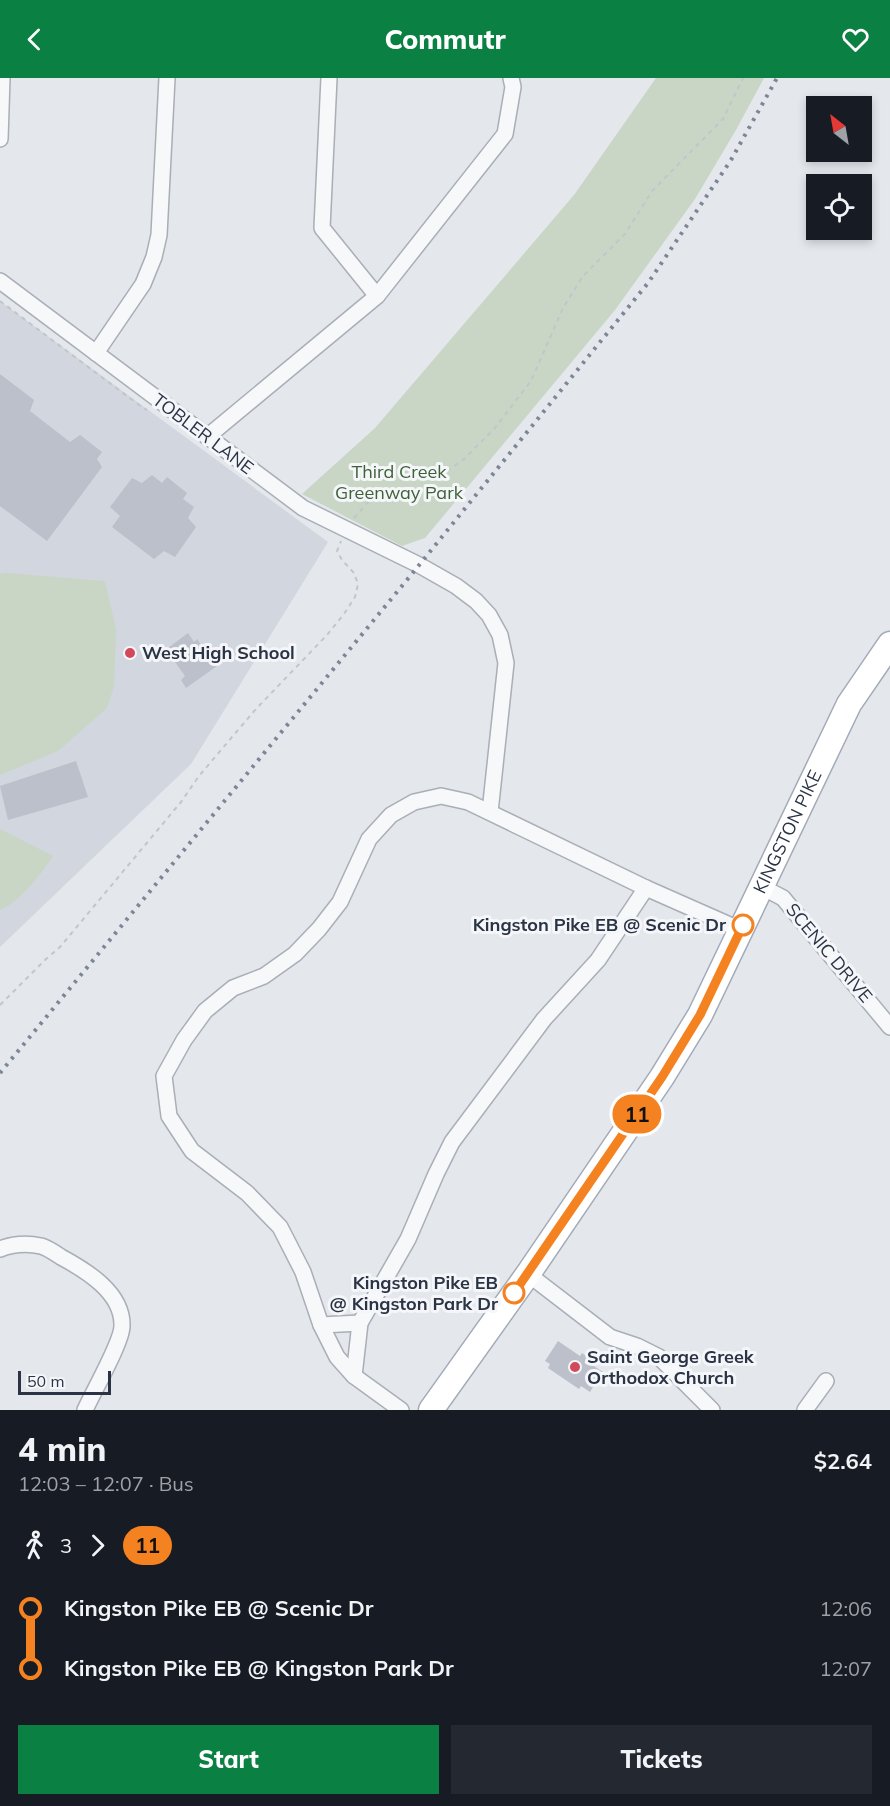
<!DOCTYPE html>
<meta charset="utf-8">
<style>
body{margin:0;font-family:Mulish,sans-serif;background:#242831;color:#f1f3f6;height:100vh;display:flex;flex-direction:column;font-size:22px;white-space:nowrap}
*{box-sizing:border-box;margin:0}
p{font-size:20px;color:#9ea1a6}
.icon{flex:none;width:33px;height:33px;fill:none;stroke:currentColor;stroke-width:2;stroke-linecap:round;stroke-linejoin:round}
.map{position:relative;height:1332px;overflow:hidden}
.sheet{display:flex;flex-direction:column;background:#171b24;flex:1}
.sheet>*{flex:none}
.badge{padding:0 12px;border-radius:20px;font-size:21px;line-height:39px}
.needle{width:39px;rotate:329deg}
.controls{position:absolute;left:806px;top:18px;display:grid;gap:12px}
.controls a{display:grid;place-items:center;width:66px;height:66px;border-radius:0px;background:#171b24;box-shadow:0 3px 9px #0003;font-size:30px}
.scale{position:absolute;left:18px;bottom:15px;width:93px;box-sizing:border-box;padding-left:6px;border:3px solid #2b3445;border-top:0;font-size:16px;line-height:21px;white-space:nowrap;color:#2b3445;-webkit-text-stroke:4px #f4f6f9;paint-order:stroke}
.map>.badge{position:absolute;translate:-50% -50%;box-shadow:0 0 0 3px #fff}
.legs{display:flex;align-items:center;gap:9px;height:66px;padding:0 18px;font-size:20px}
.legs p{margin-inline-start:auto}
.overview{display:flex;align-items:center;justify-content:space-between;height:102px;padding:0 18px}
h1{font-size:33px;font-weight:800;line-height:45px}
.action{display:flex;gap:12px;margin-top:auto;padding:12px 18px}
.action a{flex:1;height:69px;border-radius:0px;background:#0b8043;color:#fff;font-size:24px;font-weight:800;line-height:69px;text-align:center}
.action a+a{background:#242831;color:#f1f3f6}
ul{padding:0 18px;list-style:none}
li{display:flex;align-items:center;gap:21px;height:60px;font-size:22px}
li i{display:grid;place-items:center;width:9px;height:100%;margin:0 8px;background:currentColor}
li i::after{content:'';width:15px;height:15px;margin:-8px;border:4px solid;border-radius:50%;background:#171b24}
li p{margin-inline-start:auto}
li:first-child i{background:linear-gradient(#0000 50%,currentColor 0)}
li:last-child i{background:linear-gradient(currentColor 50%,#0000 0)}
header{display:flex;justify-content:space-between;align-items:center;height:78px;padding:0 18px;background:#0b8043;color:#fff;font-size:27px;font-weight:800}
.map>svg:first-child{display:block}
.built{fill:#d2d6de}
.green{fill:#c9d6c5}
.building{fill:#bbc0ca}
.lines{fill:none;stroke-linecap:round;stroke-linejoin:round}
.street-casing{stroke:#a9aeb7;stroke-width:18}
.primary-casing{stroke:#a3abb8;stroke-width:27}
.path{stroke:#c2c5cb;stroke-width:2;stroke-dasharray:4.5 4.5;stroke-linecap:butt}
.street{stroke:#f7f8fa;stroke-width:15}
.primary{stroke:#fff;stroke-width:24}
.rail{stroke:#7d8696;stroke-width:4;stroke-dasharray:3 6;stroke-linecap:butt}
.line-1-casing{stroke:#fff;stroke-width:14}
.line-1{stroke:#f58220;stroke-width:9}
.poi-dot{fill:#d1495b;stroke:#f4f6f9;stroke-width:2}
.stop-1-dot{fill:#fff;stroke:#f58220;stroke-width:3}
.labels{text-anchor:middle;stroke-width:6;stroke-linejoin:round;paint-order:stroke}
.street-label{font-size:18px;fill:#2b3445;stroke:#f4f6f9}
.park-label{font-size:18px;fill:#3f6138;stroke:#f4f6f9}
.poi-label{font-size:18px;font-weight:bold;fill:#2b3445;stroke:#f4f6f9;text-anchor:start}
.stop-label{font-size:18px;font-weight:bold;fill:#2b3445;stroke:#f4f6f9;text-anchor:end}
</style>
<header><svg class="icon" aria-label="back" viewBox="0 0 24 24"><path d="M15 5l-7 7 7 7"/></svg>Commutr<svg class="icon" aria-label="heart" viewBox="0 0 24 24"><path d="M12 20l-8-8c-3-5 5-10 8-4 3-6 11-1 8 4z"/></svg></header>
<div class="map">
<svg width="890" height="1332" viewBox="0 0 890 1332">
<rect width="100%" height="100%" fill="#e4e7ec"/>
<polygon class="built" points="0,223 328,464 191,686 0,869"/>
<g class="green">
<polygon points="656,0 764,0 736,52 695,121 615,232 425,460 402,468 302,416 375,350 574,117"/>
<polygon points="6,495 105,503 116,552 114,609 107,630 58,673 0,697 0,496"/>
<path d="M0,751l53,27c-13,19 -32,45 -53,54z"/>
</g>
<g class="building">
<polygon points="0,296 34,322 30,333 70,364 80,357 102,374 97,381 102,389 47,463 0,428"/>
<polygon points="152,397 162,405 167,399 187,415 183,421 194,429 188,440 196,449 175,479 164,473 154,481 112,449 120,438 110,429 132,400 142,405"/>
<polygon points="188,555 194,564 197,561 217,588 186,610 181,602 185,598 172,580 174,578 168,570"/>
<polygon points="76,683 88,719 8,742 0,708"/>
<polygon points="558,1263 580,1278 582,1275 596,1285 594,1288 603,1294 596,1309 593,1309 590,1314 581,1308 579,1311 548,1290 550,1286 545,1283"/>
</g>
<g class="lines">
<g class="street-casing">
<g id="street">
<polyline points="329,0 322,150 377,218"/>
<polyline points="0,61 2,0"/>
<polyline points="0,203 303,430 419,487 456,508 476,523 489,537 500,557 506,585 490,734"/>
<polyline points="96,275 143,206 154,179 159,157 167,0"/>
<polyline points="207,359 377,218 505,56 513,9 511,0"/>
<polyline points="762,809 783,820 890,949"/>
<path d="M0,1171c13,-5 27,-6 41,-3 7,2 14,7 20,11 26,14 62,36 61,69 0,16 -29,66 -37,84"/>
<polyline points="528,1196 610,1259 637,1268 659,1279 712,1332"/>
<polyline points="321,1247 360,1245"/>
<polyline points="354,1298 360,1245 408,1161 436,1096 452,1064 544,941 598,882 646,810"/>
<polyline points="401,1332 354,1298 337,1279 321,1247 303,1194 280,1149 247,1115 192,1073 169,1038 164,998 184,962 205,933 233,910 264,898 295,876 319,851 340,824 369,761 391,737 414,724 441,718 468,724 646,810 741,852"/>
<polyline points="805,1332 826,1303"/>
</g>
</g>
<g class="primary-casing">
<g id="primary">
<path id="s1" d="M431,1332l97,-136 134,-197 38,-62 149,-311 41,-60"/>
</g>
</g>
<g class="path">
<polyline points="0,223 139,327 147,332"/>
<polyline points="354,440 369,423 401,419 429,406 464,381 494,351 531,303 563,230 583,198 625,156 652,113 723,41 743,0"/>
<polyline points="0,927 46,881 60,869 181,724 199,698 232,659 256,631 326,558 344,536 355,519 358,506 354,495 342,482 337,473 341,463"/>
</g>
<use href="#street" class="street"/>
<use href="#primary" class="primary"/>
<polyline class="rail" points="0,995 411,497 648,205 731,82 777,0"/>
</g>
<g class="lines">
<g class="line-1-casing">
<polyline id="line-1" points="514,1215 662,999 700,937 743,847"/>
</g>
<use href="#line-1" class="line-1"/>
</g>
<g class="poi-dot">
<circle cx="130" cy="575" r="6"/>
<circle cx="575" cy="1289" r="6"/>
</g>
<g class="stop-1-dot">
<circle cx="743" cy="847" r="10"/>
<circle cx="514" cy="1215" r="10"/>
</g>
<g class="labels">
<g class="street-label">
<text transform="translate(203 356) rotate(37)" y="6">TOBLER LANE</text>
<text dy="6" stroke="none"><textPath href="#s1" startOffset="681">KINGSTON PIKE</textPath></text>
<text transform="translate(829 875) rotate(50)" y="6">SCENIC DRIVE</text>
</g>
<g class="park-label">
<text x="399" y="400">Third Creek<tspan x="399" dy="21">Greenway Park</tspan></text>
</g>
<g class="poi-label">
<text x="142" y="581">West High School</text>
<text x="587" y="1285">Saint George Greek<tspan x="587" dy="21">Orthodox Church</tspan></text>
</g>
<g class="stop-label">
<text x="726" y="853">Kingston Pike EB @ Scenic Dr</text>
<text x="498" y="1211">Kingston Pike EB<tspan x="498" dy="21">@ Kingston Park Dr</tspan></text>
</g>
</g>
</svg>
<div class="controls">
<a><svg class="needle" viewBox="-14 -14 28 28"><path d="M0-13l5 13h-10z" fill="#e53935"/><path d="M0 13l5-13h-10z" fill="#9ea1a6"/></svg></a>
<a><svg class="icon" aria-label="locate" viewBox="0 0 24 24"><circle cx="12" cy="12" r="6"/><path d="M12 2v4M12 18v4M2 12h4M18 12h4"/></svg></a>
</div>
<div class="scale">50 m</div>
<b class="badge" style="left:637px;top:1036px;background:#f58220;color:#111">11</b>
</div>
<section class="sheet">
<div class="overview"><div><h1>4 min</h1><p>12:03 – 12:07 · Bus</p></div><b>$2.64</b></div>
<div class="legs"><svg class="icon" aria-label="walk" viewBox="0 0 24 24"><circle cx="13" cy="4" r="2"/><path d="M13 8l-2 6 4 7M11 14l-3 7M7 12l3-4h3l4 4"/></svg>3<svg class="icon" aria-label="forward" viewBox="0 0 24 24"><path d="M9 5l7 7-7 7"/></svg><b class="badge" style="background:#f58220;color:#111">11</b></div>
<ul>
<li><i style="color:#f58220"></i><b>Kingston Pike EB @ Scenic Dr</b><p>12:06</p></li>
<li><i style="color:#f58220"></i><b>Kingston Pike EB @ Kingston Park Dr</b><p>12:07</p></li>
</ul>
<div class="action"><a>Start</a><a>Tickets</a></div>
</section>
